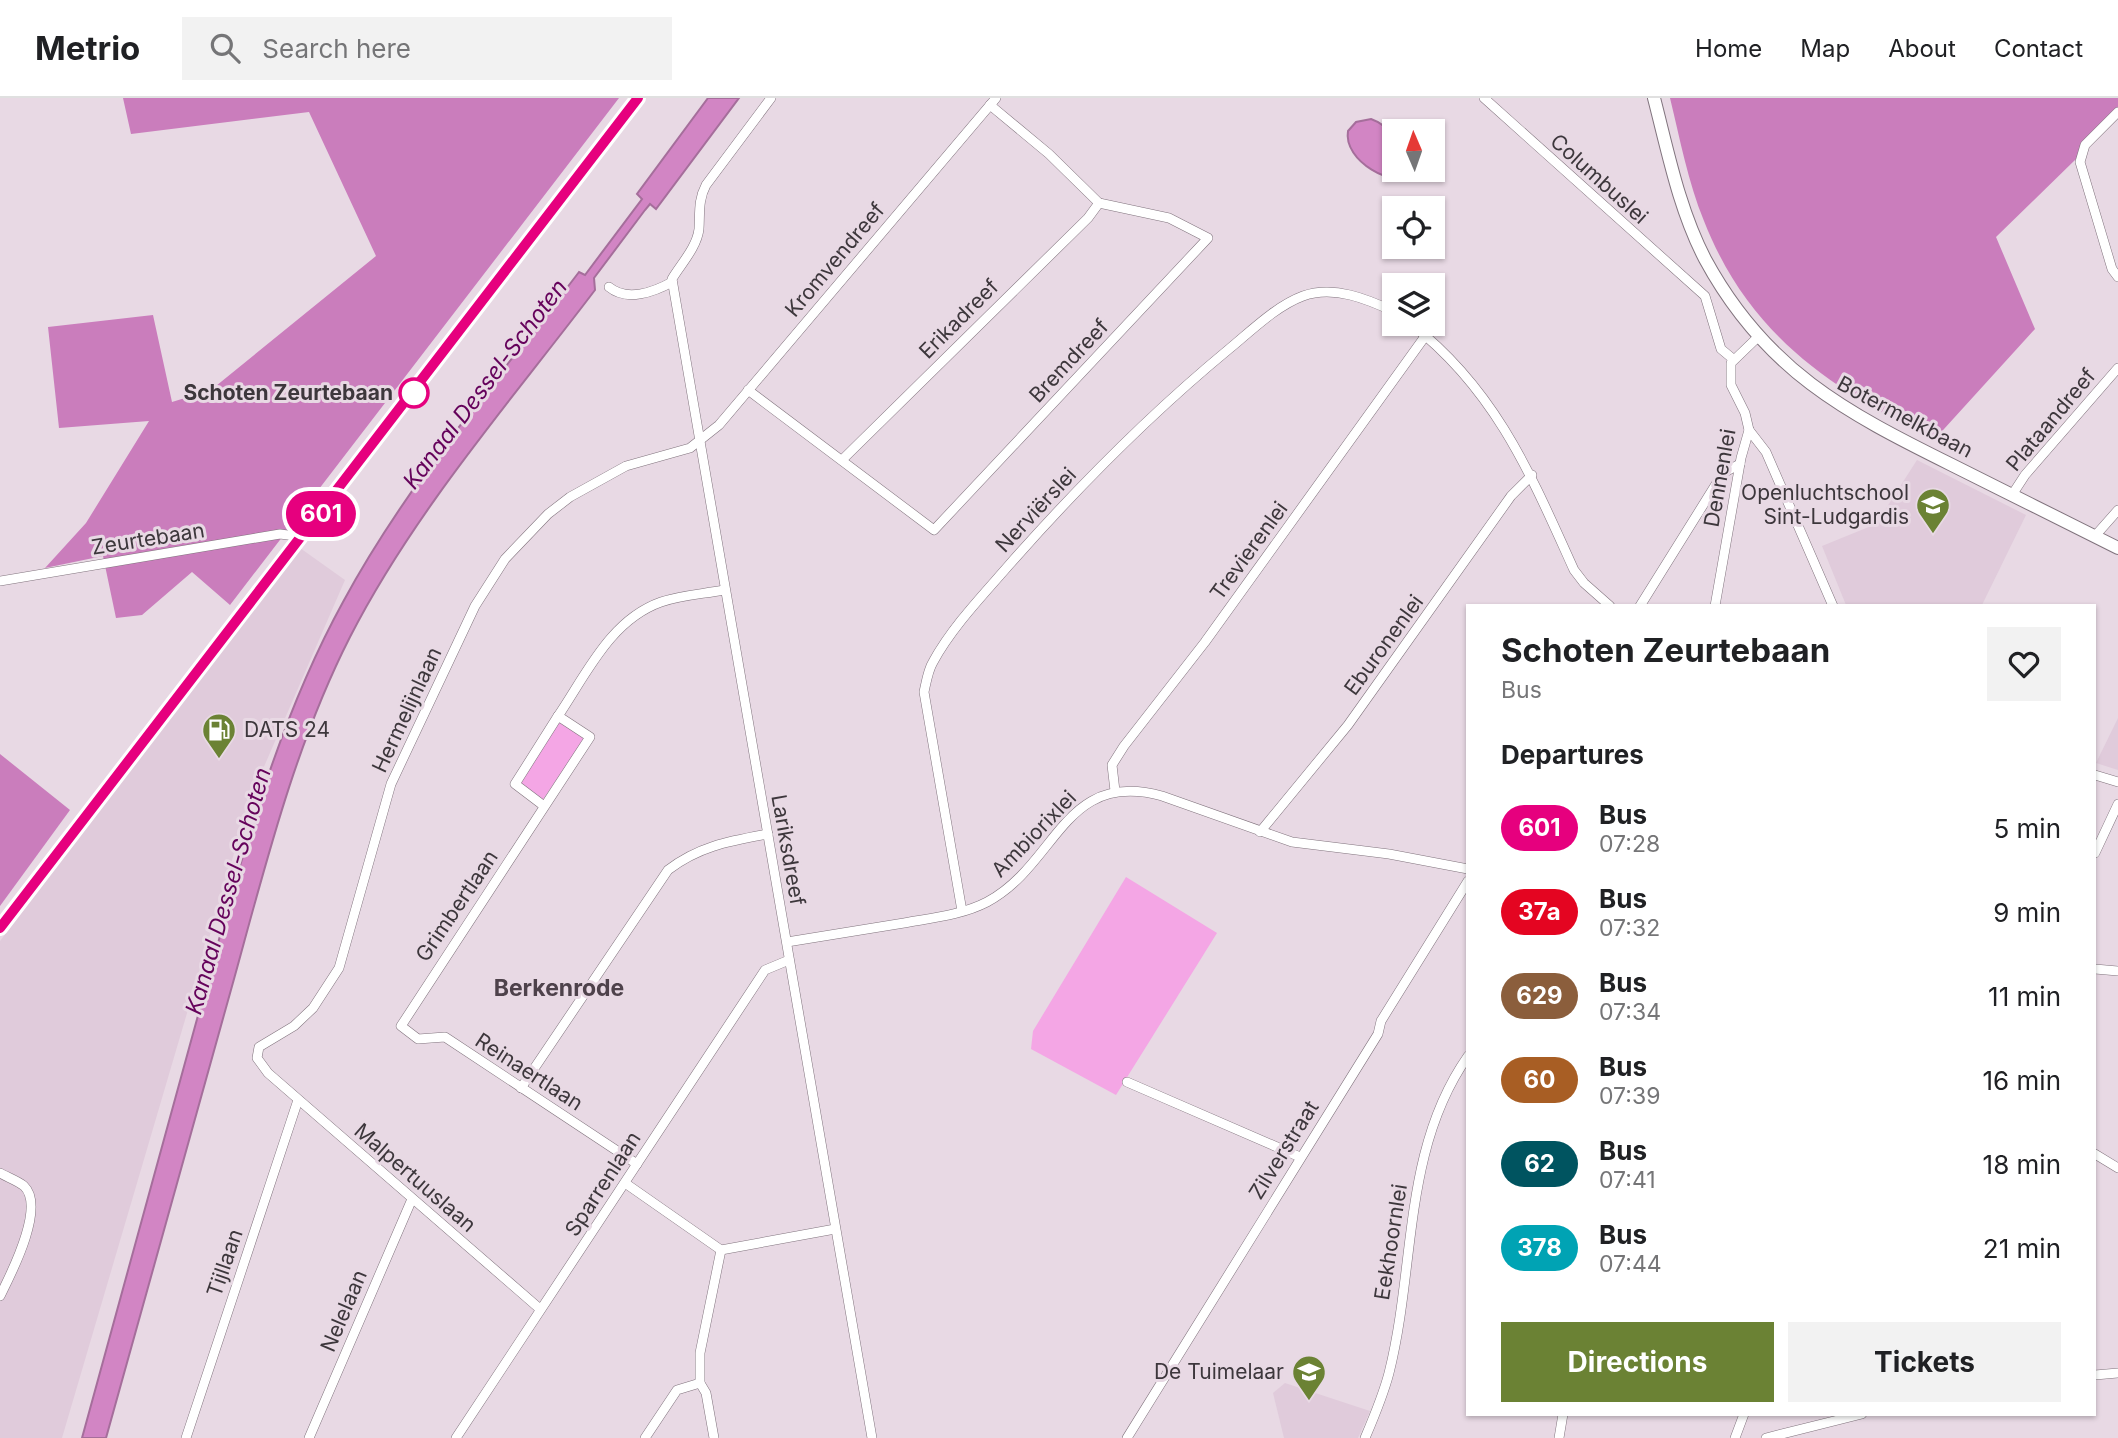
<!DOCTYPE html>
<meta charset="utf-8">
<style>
body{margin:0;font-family:Inter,sans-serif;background:#f2f2f2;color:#202124;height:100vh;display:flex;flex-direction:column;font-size:26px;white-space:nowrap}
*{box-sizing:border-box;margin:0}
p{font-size:23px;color:#757577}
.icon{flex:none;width:38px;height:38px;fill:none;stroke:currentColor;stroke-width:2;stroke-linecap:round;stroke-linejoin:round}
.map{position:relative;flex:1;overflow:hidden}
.side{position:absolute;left:1466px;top:506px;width:630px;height:812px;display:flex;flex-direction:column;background:#fff;border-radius:0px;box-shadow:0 2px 5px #0004}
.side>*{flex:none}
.badge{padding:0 14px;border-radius:23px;font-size:24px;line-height:46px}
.needle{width:46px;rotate:358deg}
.controls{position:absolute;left:1382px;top:21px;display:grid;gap:14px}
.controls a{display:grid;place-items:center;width:63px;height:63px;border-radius:0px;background:#fff;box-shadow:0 2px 5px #0004;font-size:35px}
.map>.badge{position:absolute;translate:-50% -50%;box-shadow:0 0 0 4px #fff}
h2{padding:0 35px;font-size:26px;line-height:63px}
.round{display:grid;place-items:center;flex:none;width:74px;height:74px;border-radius:0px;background:#f2f2f2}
.head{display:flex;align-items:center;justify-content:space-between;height:119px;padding:0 35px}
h1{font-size:33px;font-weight:700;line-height:52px}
.cta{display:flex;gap:14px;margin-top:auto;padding:14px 35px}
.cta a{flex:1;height:80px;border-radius:0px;background:#6b8234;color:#fff;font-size:28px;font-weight:700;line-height:80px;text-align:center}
.cta a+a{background:#f2f2f2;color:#202124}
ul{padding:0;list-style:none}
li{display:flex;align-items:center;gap:21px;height:84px;padding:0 35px}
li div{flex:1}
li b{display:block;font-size:26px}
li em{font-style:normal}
li .badge{min-width:77px;font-weight:700;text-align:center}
header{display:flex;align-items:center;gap:42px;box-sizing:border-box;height:98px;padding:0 35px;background:#fff;border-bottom:2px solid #e0e0e0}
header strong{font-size:33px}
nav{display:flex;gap:38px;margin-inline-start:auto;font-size:24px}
.search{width:490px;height:63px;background:#f2f2f2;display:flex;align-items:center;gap:18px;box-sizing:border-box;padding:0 24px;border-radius:0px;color:#757577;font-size:26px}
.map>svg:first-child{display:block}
.built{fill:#e0cbdb}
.green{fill:#f4a6e5}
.forest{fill:#ca7dbc}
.water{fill:#d285c4;stroke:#a56e9b;stroke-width:2}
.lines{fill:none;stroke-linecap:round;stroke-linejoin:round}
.minor-casing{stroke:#80737d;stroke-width:10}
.major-casing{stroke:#80737d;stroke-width:14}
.minor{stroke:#fff;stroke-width:9}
.major{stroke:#fff;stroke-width:12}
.line-casing{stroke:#fff;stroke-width:16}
.line{stroke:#e6007e;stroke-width:10}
.stop-dot{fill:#fff;stroke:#e6007e;stroke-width:3.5}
.labels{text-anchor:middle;stroke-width:6;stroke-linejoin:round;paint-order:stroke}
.street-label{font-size:21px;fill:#3d373c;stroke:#e8d9e4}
.stop-label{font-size:21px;font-weight:bold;fill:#3d373c;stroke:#e8d9e4;text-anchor:end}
.poi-label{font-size:21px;fill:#3d373c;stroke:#e8d9e4;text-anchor:end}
.water-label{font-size:23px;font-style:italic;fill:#65025b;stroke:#e8d9e4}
.neighbourhood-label{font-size:23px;font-weight:bold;fill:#4e424b;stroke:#e8d9e4}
</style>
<header>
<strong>Metrio</strong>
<div class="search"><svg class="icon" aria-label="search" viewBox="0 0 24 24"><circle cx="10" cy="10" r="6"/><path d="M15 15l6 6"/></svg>Search here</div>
<nav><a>Home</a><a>Map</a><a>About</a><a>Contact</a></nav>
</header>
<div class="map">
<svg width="2118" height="1340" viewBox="0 0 2118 1340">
<rect width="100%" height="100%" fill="#e8d9e4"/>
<g class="built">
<polygon points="1917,362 2026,417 1982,507 1846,507 1822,448 1876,426"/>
<polygon points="300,450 345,482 250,701 62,1340 0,1340 0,843"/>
<polygon points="2118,620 2118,672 2096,665"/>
<polygon points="1285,1285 1370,1313 1358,1340 1284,1340 1273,1295"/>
</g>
<g class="green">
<polygon points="560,623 584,641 542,703 519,686"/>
<polygon points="1126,779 1217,835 1116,997 1031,951 1033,933"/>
</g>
<g class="forest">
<polygon points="123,0 619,0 230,507 192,474 142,517 116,520 103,458 45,470 86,425 149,323 59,330 48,229 153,217 172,304 211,292 376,158 309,14 131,36"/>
<path d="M1670,0h448v20l-122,119 39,92 -101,111c-104,-52 -185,-105 -230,-219 -16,-39 -24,-82 -34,-123z"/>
<polygon points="0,656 70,712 0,808"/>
</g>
<g class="water">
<path d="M708,0h31l-83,111 -6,-5 -5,6 -51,68 1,12c-85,112 -181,222 -245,347 -55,108 -84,226 -116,342 -43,153 -86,306 -128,459h-24c41,-149 82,-299 123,-448 37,-133 71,-266 138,-388 64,-119 155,-223 236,-330l6,3 57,-76 -5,-5z"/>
<path d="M1371,21c26,9 24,28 24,51h25l-3,6c-24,13 -74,-15 -69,-45l8,-9z"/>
</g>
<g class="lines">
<g class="minor-casing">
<g id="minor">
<path d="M771,0l-65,87c-8,15 -6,28 -7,44 -2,18 -18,35 -27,50l200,1159"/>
<polyline points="1484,0 1705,198 1721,251 1733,261"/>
<polyline points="2118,14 2085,47 2080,64 2112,171 2118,179"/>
<path d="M609,189c18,15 45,5 63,-5"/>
<path d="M1411,226c85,66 120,151 163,246l10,13 26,23"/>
<polyline points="748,292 934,432 1208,140 1169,120 1099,105 1049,56 990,7"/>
<polyline points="1749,332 1766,354 1833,508"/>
<polyline points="842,362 1088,120 1099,105"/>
<polyline points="2012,397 2025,377 2118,270"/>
<polyline points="2095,438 2118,412"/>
<polyline points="0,483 280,436 303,439"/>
<polyline points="1640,508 1723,375 1740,366"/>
<polyline points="1715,508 1741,360 1749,332 1745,315 1731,287 1731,265 1759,238"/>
<path d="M558,618c28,-41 52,-96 103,-114 20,-7 42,-8 63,-12"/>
<polyline points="2095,677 2118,684"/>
<polyline points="1115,693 1112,667 1124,648 1205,544 1426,237"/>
<polyline points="544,708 515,686 558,618 590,639 401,928 418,941 445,939 637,1066"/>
<polyline points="1260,734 1348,627 1511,398 1532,377"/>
<polyline points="2095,755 2118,706"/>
<path d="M962,813l-38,-219c2,-9 4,-22 9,-30 19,-35 50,-67 76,-97 68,-77 140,-150 220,-216 22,-18 47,-43 74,-53 31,-11 64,3 92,16"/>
<path d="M787,844c39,-6 78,-13 117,-19 27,-5 58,-8 83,-21 71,-38 76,-133 175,-106l130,46 97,12 79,15"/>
<polyline points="2095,871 2118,873"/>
<polyline points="1127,984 1300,1059"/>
<path d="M521,990l147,-218c31,-24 62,-29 100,-36"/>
<polyline points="2095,1056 2118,1070"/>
<path d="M0,1075c7,4 18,8 24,13 22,21 -13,88 -24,110"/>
<polyline points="625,1085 721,1152 835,1131"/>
<polyline points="540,1211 268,975 257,960 259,949 294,928 313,910 339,870 391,686 475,508 505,461 548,416 570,399 626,368 690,350 719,327 996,0"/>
<polyline points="2095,1277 2118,1275"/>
<polyline points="186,1340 298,1002"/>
<polyline points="309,1340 412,1101"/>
<polyline points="456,1340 765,872 789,862"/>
<polyline points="645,1340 677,1292 700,1285"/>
<polyline points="714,1340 706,1295 700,1285 700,1255 721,1152"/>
<polyline points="1127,1340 1378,936 1381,923 1468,783"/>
<path d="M1365,1340c9,-21 18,-42 24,-65 27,-107 13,-223 79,-317"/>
<polyline points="1559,1340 1563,1316"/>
<polyline points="1735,1340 1744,1316"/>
<polyline points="1766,1340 1862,1316"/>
</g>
</g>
<g class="major-casing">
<g id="major">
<path d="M1654,0c14,54 25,111 51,161 60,111 140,153 247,206 55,28 111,55 166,83"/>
<polyline points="0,830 638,0"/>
</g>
</g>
<use href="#minor" class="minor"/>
<use href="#major" class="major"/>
</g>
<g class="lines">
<g class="line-casing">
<polyline id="line" points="0,830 638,0"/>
</g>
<use href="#line" class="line"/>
</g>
<defs>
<g id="school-pin" transform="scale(1.75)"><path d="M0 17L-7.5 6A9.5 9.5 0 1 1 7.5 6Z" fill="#6b8234" stroke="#e8d9e4"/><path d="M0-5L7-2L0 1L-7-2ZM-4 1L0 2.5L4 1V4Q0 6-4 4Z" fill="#fff"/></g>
<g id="fuel-pin" transform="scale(1.75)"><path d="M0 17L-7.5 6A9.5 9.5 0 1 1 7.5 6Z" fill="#6b8234" stroke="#e8d9e4"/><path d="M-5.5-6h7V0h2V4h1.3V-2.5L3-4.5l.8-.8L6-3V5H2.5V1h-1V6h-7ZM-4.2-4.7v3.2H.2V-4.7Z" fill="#fff"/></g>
</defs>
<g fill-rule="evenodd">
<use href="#school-pin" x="1933" y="407"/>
<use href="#fuel-pin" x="219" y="632"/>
<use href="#school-pin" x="1309" y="1274"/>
</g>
<circle class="stop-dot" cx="414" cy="295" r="14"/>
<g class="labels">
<g class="street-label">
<text transform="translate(1599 81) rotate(42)" y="7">Columbuslei</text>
<text transform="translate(835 162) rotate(-50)" y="7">Kromvendreef</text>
<text transform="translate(959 221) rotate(-45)" y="7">Erikadreef</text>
<text transform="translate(1069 263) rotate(-47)" y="7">Bremdreef</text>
<text transform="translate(1905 319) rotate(28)" y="7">Botermelkbaan</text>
<text transform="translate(2051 322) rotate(-50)" y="7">Plataandreef</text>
<text transform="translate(1720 380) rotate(-80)" y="7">Dennenlei</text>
<text transform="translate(1036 412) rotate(-47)" y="7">Nerviërslei</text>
<text transform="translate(148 441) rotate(-9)" y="7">Zeurtebaan</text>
<text transform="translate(1249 453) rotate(-54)" y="7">Trevierenlei</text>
<text transform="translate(1384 547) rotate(-54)" y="7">Eburonenlei</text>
<text transform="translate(407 612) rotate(-65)" y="7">Hermelijnlaan</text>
<text transform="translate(1034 736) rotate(-46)" y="7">Ambiorixlei</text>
<text transform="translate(788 752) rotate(80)" y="7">Lariksdreef</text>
<text transform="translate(457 808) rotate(-56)" y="7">Grimbertlaan</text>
<text transform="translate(529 974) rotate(33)" y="7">Reinaertlaan</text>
<text transform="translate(1284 1052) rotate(-58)" y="7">Zilverstraat</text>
<text transform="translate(415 1080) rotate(41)" y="7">Malpertuuslaan</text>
<text transform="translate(603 1086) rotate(-57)" y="7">Sparrenlaan</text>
<text transform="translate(1391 1144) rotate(-81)" y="7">Eekhoornlei</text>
<text transform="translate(225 1165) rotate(-71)" y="7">Tijllaan</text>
<text transform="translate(344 1213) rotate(-67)" y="7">Nelelaan</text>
</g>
<g class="stop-label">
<text x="393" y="302">Schoten Zeurtebaan</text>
</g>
<g class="poi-label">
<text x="1909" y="402">Openluchtschool<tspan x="1909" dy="24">Sint-Ludgardis</tspan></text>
<text x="244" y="639" text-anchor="start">DATS 24</text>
<text x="1284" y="1281">De Tuimelaar</text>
</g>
<g class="water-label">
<text transform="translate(485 286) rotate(-53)" y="8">Kanaal Dessel-Schoten</text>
<text transform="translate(228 793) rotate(-74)" y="8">Kanaal Dessel-Schoten</text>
</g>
<g class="neighbourhood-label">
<text x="559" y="898">Berkenrode</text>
</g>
</g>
</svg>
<div class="controls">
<a><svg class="needle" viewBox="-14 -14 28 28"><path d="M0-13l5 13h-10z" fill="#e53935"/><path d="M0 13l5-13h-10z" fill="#757577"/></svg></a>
<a><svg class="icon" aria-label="locate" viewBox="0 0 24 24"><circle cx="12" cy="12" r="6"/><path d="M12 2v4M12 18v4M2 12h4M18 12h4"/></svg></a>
<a><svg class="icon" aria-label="layers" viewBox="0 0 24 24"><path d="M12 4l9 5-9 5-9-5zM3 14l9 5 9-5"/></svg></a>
</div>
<b class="badge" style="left:321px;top:416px;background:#e6007e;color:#fff">601</b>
<section class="side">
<div class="head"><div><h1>Schoten Zeurtebaan</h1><p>Bus</p></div><a class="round"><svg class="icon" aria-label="heart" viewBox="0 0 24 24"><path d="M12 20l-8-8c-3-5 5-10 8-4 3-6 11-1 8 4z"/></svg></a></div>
<h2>Departures</h2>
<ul>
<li><span class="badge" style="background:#e6007e;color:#fff">601</span><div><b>Bus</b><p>07:28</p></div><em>5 min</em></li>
<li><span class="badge" style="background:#e40521;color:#fff">37a</span><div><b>Bus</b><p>07:32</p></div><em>9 min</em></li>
<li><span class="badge" style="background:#8b5e3c;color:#fff">629</span><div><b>Bus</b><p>07:34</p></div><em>11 min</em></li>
<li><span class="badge" style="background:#a85e24;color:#fff">60</span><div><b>Bus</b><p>07:39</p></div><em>16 min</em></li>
<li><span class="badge" style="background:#005460;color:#fff">62</span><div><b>Bus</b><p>07:41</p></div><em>18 min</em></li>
<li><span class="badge" style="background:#00a3b4;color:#fff">378</span><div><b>Bus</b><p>07:44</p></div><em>21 min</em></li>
</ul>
<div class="cta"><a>Directions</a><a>Tickets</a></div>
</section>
</div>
